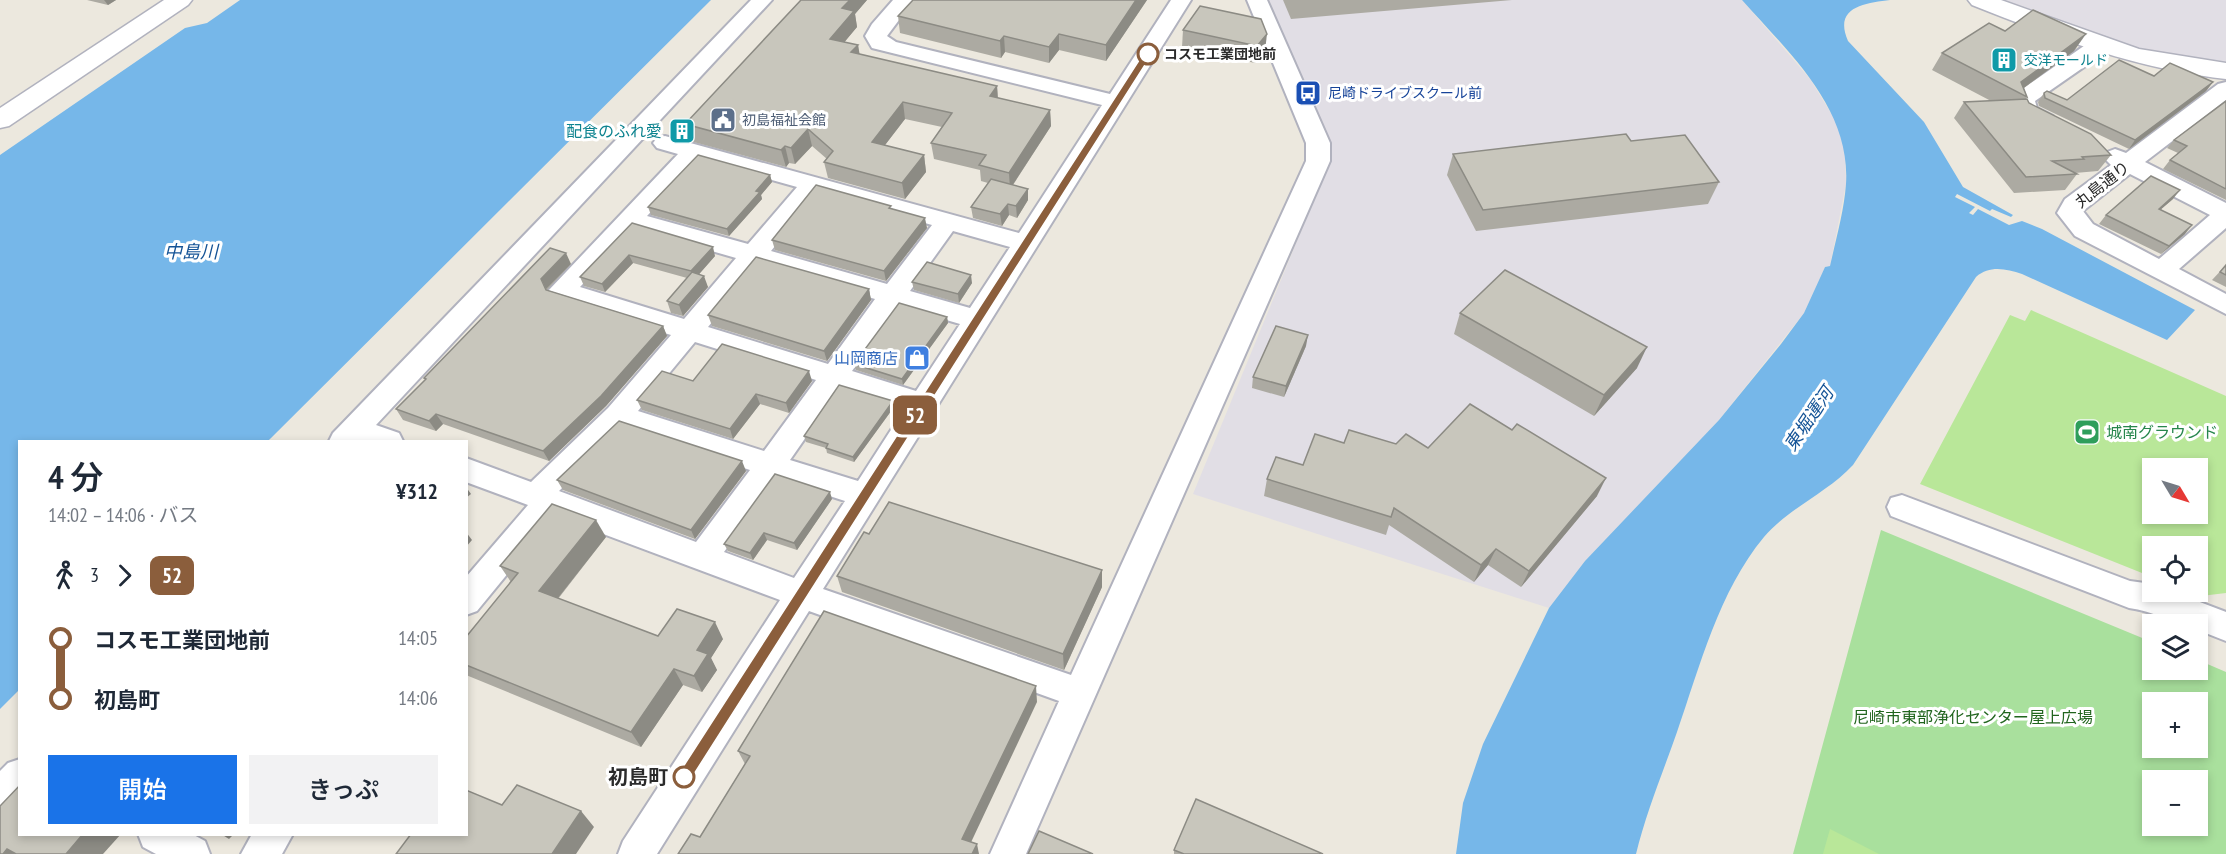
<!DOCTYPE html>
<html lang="ja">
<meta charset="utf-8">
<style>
body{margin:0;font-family:"PT Sans Narrow","Noto Sans JP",sans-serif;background:#f2f2f3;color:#1f2937;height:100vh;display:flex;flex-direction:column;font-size:22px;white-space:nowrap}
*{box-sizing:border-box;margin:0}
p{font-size:20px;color:#747a83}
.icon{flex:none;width:33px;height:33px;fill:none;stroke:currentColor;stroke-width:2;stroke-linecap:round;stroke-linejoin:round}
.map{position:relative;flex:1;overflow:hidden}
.sheet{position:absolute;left:18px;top:440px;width:450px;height:396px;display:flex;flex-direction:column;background:#fff;border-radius:0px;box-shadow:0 3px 9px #0003}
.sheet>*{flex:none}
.badge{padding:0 12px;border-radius:9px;font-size:21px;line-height:39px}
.needle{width:39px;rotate:128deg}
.controls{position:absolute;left:2142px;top:458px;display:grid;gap:12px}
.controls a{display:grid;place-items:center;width:66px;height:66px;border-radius:0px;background:#fff;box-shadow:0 3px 9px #0003;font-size:30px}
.map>.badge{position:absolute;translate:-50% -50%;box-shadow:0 0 0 3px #fff}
.legs{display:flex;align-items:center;gap:9px;height:66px;padding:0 30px;font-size:20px}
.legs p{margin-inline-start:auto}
.summary{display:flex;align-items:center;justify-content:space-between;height:102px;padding:0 30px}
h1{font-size:33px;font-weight:600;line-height:45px}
.button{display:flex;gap:12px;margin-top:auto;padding:12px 30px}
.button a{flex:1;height:69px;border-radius:0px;background:#1a73e8;color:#fff;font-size:24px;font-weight:600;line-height:69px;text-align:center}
.button a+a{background:#f2f2f3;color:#1f2937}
ul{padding:0 30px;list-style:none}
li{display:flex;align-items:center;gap:21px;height:60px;font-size:22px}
li i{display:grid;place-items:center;width:9px;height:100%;margin:0 8px;background:currentColor}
li i::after{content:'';width:15px;height:15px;margin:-8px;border:4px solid;border-radius:50%;background:#fff}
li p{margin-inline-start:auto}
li:first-child i{background:linear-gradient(#0000 50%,currentColor 0)}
li:last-child i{background:linear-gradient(currentColor 50%,#0000 0)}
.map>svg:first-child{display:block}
.industrial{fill:#e1dee5}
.green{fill:#a9e09d;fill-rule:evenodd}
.pitch{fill:#b9e799;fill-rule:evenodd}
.water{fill:#76b7e9}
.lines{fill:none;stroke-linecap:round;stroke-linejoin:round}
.street-casing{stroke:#b1b2be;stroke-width:4}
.secondary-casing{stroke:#b1b2be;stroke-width:3}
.street{fill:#fff;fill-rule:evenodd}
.secondary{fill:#fff;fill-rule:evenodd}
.wall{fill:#acaaa2}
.shaded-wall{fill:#8c8b84}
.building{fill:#c8c6bc;stroke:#8c8b84;stroke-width:1.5}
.line-1{fill:#8b5e3c;stroke:#fff;stroke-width:1.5}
.stop-1-dot{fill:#fff;stroke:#8b5e3c;stroke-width:3}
.labels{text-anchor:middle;stroke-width:6;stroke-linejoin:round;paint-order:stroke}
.far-stop-label{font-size:14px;font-weight:bold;fill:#2b2b2b;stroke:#fff;text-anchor:start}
.far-culture-label{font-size:14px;fill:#0d838f;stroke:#fff;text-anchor:start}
.far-transit-label{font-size:14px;fill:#164399;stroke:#fff;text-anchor:start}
.far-service-label{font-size:14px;fill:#4e5e75;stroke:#fff;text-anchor:start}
.culture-label{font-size:16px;fill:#0d838f;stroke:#fff;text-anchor:end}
.street-label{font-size:16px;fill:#2b2b2b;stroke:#fff}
.shop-label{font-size:16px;fill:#366cbe;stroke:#fff;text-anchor:end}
.leisure-label{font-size:16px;fill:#27864d;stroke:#fff;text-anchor:start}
.park-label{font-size:16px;fill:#21651e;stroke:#fff}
.water-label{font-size:18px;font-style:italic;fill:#145396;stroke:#fff}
.near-stop-label{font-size:20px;font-weight:bold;fill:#2b2b2b;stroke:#fff;text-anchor:end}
</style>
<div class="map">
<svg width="2226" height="854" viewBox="0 0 2226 854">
<rect width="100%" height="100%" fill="#ece8de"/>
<g class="industrial">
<polygon points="1265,0 1742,0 1810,79 1837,123 1845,152 1846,184 1830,266 1825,267 1804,313 1719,420 1585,561 1549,608 1193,494 1332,156 1331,145"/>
<polygon points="1995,0 2226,0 2226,64 2175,59 2110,44"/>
</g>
<path class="green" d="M1881,530l271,112v27h46v-9l28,12v182h-433zM2152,702h46v45h-46zM2152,780h46v45h-46z"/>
<g class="pitch">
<path d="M2031,310l195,86v197l-25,3 -12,-5h9v-45h-46v31l-232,-93 90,-169 15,6zM2152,468h46v45h-46z"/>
<polygon points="1830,829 1879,854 1823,854"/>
</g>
<g class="water">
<polygon points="240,0 711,0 268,441 20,441 19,690 0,709 0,155 185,28 207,23"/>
<path d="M1742,0h148c-25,3 -57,7 -42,41l76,81 39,65 50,28 -2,2 -19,-8 -2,2 -33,-17 -2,3 20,10 -6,6 4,2 5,-6 31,16 13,-4 20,8 153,81 -28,30 -145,-66c-16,-5 -32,-9 -46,3l-123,188c-26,28 -63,42 -89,72 -45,54 -64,129 -87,195 -14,40 -31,81 -41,122h-180l7,-51 20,-59 66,-136 36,-47 134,-141 62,-76 23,-31 21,-46 5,-1c6,-27 14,-55 16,-82 5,-76 -58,-132 -104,-184z"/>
</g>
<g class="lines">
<g class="street-casing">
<g id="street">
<polygon points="751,0 772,0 376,425 399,433 403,441 329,441 333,433"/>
<path d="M893,0h21l-27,36 9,6 214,52 61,-94h20l-368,589 248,86 235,-514v-18l-59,-143h20l63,143v18l-304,693h-36l69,-153 -250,-90 -152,243h-39l5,-13 157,-241 -225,-84 -78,95 -11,4v-38l62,-72 -62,-23v-24l65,24 77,-74 63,-73 -119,-37 -4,-7 130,-137 -21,-6 -4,-5 4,-5 8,-2 354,97 83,-128 -230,-57 -7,-12 7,-12zM700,160l97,27 -49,57 -101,-28zM818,193l114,32 -45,59 -116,-33zM635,229l101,29 -52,61 -104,-32zM953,231l57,16 -40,61 -60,-17zM759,265l116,34 -47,65 -120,-37zM899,306l61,18 -44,67 -64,-20zM695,342l121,38 -52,71 -126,-40zM840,388l65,20 -47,73 -68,-21zM623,429l127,41 -54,72 -137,-51zM777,479l68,22 -51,77 -70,-26z"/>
<polygon points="2099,40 2107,41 2110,46 2107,51 2035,101 2037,108 2053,116 2056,121 2053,126 2037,126 2019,117 2012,99 2015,94 2091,41"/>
<path d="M2226,82v18l-81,62 81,41v25l-47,41 47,25v20l-151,-78 -18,-23 8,-14 46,-34 -8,-8 4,-5 8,-3 11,4 92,-69zM2130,174l80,41 -51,44 -66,-35 -10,-13z"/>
<path d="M1902,495l228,86 22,3v7h19l55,21v29l-28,-11v-6c-24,0 -45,-13 -69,-16l-238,-92 -4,-9 4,-9z"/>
<polygon points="20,759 20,801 13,808 0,813 0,771 8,763"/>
<polygon points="138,834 192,834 205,841 210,854 156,854 143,847"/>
<polygon points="252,834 293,834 282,854 241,854"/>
</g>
</g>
<g class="secondary-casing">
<g id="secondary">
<polygon points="164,0 192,0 188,5 9,126 0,128 0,108"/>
<path d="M1968,0h33l138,49 87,14v16c-90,-10 -171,-41 -254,-74z"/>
</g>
</g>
<use href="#street" class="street"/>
<use href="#secondary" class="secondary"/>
</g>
<g class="wall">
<polygon points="87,0 116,0 108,5"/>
<polygon points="801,0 867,0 855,14 857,27 844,42 858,45 859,54 997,86 998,98 1050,110 1051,126 1013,185 1028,200 1017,218 1009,215 1002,226 973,218 971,207 988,183 981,181 980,170 934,159 931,143 942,127 905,119 885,145 924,155 926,172 905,199 828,178 824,162 827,159 812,146 795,164 789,163 786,167 690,141 685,124"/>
<polygon points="1147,0 1106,61 1059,50 1049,63 1005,52 1001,58 900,33 898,16"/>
<polygon points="1283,0 1512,0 1291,19"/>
<polygon points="1261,19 1265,51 1255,63 1182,47 1183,30"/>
<polygon points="2005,31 2074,51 2024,88 2027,97 2026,99 2029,103 2111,155 2098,171 2075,173 2077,174 2065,190 2014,193 1954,118 1964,102 1991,101 1932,70 1942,53"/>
<polygon points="2154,76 2213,82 2206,91 2129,149 2039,106 2038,102 2044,93 2067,100"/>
<polygon points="2226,101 2226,200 2163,169 2170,160 2178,153 2167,148 2174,140"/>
<polygon points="1631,141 1719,182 1708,204 1476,231 1447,175 1453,154"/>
<polygon points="770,175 772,182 761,195 762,199 729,236 651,215 648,207"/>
<polygon points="2173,199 2161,209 2185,234 2161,254 2099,224 2106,215"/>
<polygon points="891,208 927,228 886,281 775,250 772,240"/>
<polygon points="632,223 715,256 699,274 708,287 683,316 671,313 667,301 687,278 633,263 605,292 584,286 580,277"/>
<polygon points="571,264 547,290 663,326 667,336 606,406 549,461 443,424 436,431 403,420 396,409 425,380 424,378"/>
<polygon points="2226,265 2226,287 2212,280"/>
<polygon points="912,282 972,283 959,303 914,290"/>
<polygon points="869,289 871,300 827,361 712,326 708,315"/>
<polygon points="1460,313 1637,368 1594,416 1454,334"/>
<polygon points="947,317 948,323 903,385 856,370 854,364"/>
<polygon points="1306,346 1284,397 1252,388 1253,377"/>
<polygon points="693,381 812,381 789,413 760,404 733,439 642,410 637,400"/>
<polygon points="893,401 894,407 854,462 827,453 826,448 806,442 804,436"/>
<polygon points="1344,443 1428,448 1597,496 1521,587 1488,565 1474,582 1389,525 1386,535 1264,496 1267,479 1303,465"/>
<polygon points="746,471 695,539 563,490 557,480"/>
<polygon points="832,499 797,550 767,540 753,560 728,551 724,544"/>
<polygon points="869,534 1102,587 1064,670 842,592 837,576"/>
<polygon points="606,537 558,599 658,636 723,639 711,658 717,670 702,692 683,685 641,747 466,675 466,637 511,582 500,566"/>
<polygon points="1037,702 700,837 745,764 738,751"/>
<polygon points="1174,850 1323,854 1174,854"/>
</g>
<g class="shaded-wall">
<polygon points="104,0 116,0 108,5"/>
<polygon points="850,0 867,0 855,14 857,27 833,56 830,39 842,8"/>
<polygon points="1136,0 1147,0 1106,61 1106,45"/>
<polygon points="1059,34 1059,50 1049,63 1049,47"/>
<polygon points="1267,34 1265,51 1255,63 1257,46"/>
<polygon points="2086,34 2074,51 2018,92 2021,82"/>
<polygon points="1004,36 1005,52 1001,58 1000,41"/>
<polygon points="858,45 861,62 851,52"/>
<polygon points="2213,82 2206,91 2129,149 2135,140"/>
<polygon points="997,86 998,103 990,96"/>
<polygon points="903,102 905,119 875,158 872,142"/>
<polygon points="1050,110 1051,126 1010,189 1009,173"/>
<polygon points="808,129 812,146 795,164 791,148"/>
<polygon points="785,146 789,163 786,167 781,150"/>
<polygon points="924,155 926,172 905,199 902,183"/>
<polygon points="770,175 772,182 761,195 762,199 729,236 727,229 756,191"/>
<polygon points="1028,189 1028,200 1017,218 1016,206"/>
<polygon points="2180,190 2173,199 2152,217 2159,209"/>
<polygon points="1008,204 1009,215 1002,226 1000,214"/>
<polygon points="925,218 927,228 886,281 884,271"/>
<polygon points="2192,225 2185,234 2161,254 2169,246"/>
<polygon points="713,247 715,256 694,280 691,271"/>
<polygon points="566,253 571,264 546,289 541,279"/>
<polygon points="629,255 633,263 605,292 602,284"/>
<polygon points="971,275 972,283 959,303 958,294"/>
<polygon points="704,276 708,287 683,316 679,305"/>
<polygon points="869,289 871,300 827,361 824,351"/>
<polygon points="947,317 948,323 903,385 902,379"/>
<polygon points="663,326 667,336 606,406 549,461 543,451"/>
<polygon points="1308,335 1306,346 1284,397 1286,386"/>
<polygon points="1647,347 1637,368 1594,416 1604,395"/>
<polygon points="809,371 812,381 789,413 786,403"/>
<polygon points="756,394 760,404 733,439 730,429"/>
<polygon points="893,401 894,407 854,462 853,457"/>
<polygon points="436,414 443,424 436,431 429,421"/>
<polygon points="742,461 746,471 695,539 691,530"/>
<polygon points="1606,478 1597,496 1521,587 1529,571"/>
<polygon points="466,487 471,494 466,498"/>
<polygon points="830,492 832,499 797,550 794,543"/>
<polygon points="596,520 606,537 550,608 539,591"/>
<polygon points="466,532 472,540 466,547"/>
<polygon points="764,533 767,540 753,560 750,553"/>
<polygon points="1496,549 1488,565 1474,582 1481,565"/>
<polygon points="1102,570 1102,587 1064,670 1063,654"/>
<polygon points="715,622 723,639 711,658 717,670 702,692 694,676 697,650"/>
<polygon points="674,669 683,685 641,747 631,732"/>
<polygon points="1036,686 1037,702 966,853 962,839"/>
<polygon points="581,811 594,827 576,854 552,854"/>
<polygon points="83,834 121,834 103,854 66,854"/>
<polygon points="221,834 234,834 229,839"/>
<polygon points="977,844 979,854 972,854"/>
<polygon points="7,849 16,854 3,854"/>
</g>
<g class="building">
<polygon points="801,0 850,0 842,8 854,11 830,39 858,45 851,52 997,86 990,96 1050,110 1009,173 979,165 986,155 931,143 952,113 903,102 872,142 924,155 902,183 824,162 833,151 808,129 791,148 785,146 781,150 685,124"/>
<polygon points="913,0 1136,0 1106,45 1059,34 1049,47 1004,36 1000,41 898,16"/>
<polygon points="1200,6 1261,19 1267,34 1257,46 1183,30"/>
<polygon points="2033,10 2086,34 2021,82 2027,97 1942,53 1989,23 2005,31"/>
<polygon points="2119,60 2154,76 2170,63 2213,82 2135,140 2045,98 2044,93 2047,91 2067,100"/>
<polygon points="2027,99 2029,103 2091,134 2111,155 2082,157 2084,159 2052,161 2077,174 2026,177 1964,102"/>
<polygon points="2226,101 2226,189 2170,160 2187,146 2174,140"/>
<polygon points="1626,134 1631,141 1685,135 1719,182 1483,210 1453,154"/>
<polygon points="698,155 770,175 756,191 760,192 727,229 648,207"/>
<polygon points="2151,176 2180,190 2159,209 2192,225 2169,246 2106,215"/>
<polygon points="991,179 1028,189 1016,206 1008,204 1000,214 971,207"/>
<polygon points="816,185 891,206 889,208 925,218 884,271 772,240"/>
<polygon points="632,223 713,247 691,271 629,255 602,284 580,277"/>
<polygon points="550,248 566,253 541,279 546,290 663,326 601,396 543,451 436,414 429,421 396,409 426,379 424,378"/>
<polygon points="756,257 869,289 824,351 708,315"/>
<polygon points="927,262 971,275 958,294 912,282"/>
<polygon points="2226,265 2226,275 2220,272"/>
<polygon points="1505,270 1647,347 1604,395 1460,313"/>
<polygon points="692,272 704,276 679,305 667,301"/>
<polygon points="899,303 947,317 902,379 854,364"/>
<polygon points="1276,326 1308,335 1286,386 1253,377"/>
<polygon points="722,344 809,371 786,403 756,394 730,429 637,400 662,371 693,381"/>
<polygon points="839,385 893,401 853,457 826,448 828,444 804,436"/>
<polygon points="1470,404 1512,430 1517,424 1606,478 1529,571 1496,549 1481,565 1394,508 1391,517 1267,479 1276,457 1303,465 1315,434 1344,443 1349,430 1396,444 1406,434 1428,448"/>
<polygon points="619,421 742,461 691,530 557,480"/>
<polygon points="775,474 830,492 794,543 764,533 750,553 724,544"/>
<polygon points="889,502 1102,570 1063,654 837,576 864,532 869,534"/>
<polygon points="552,504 596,520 539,591 658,636 677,609 715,622 697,650 708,654 694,676 674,669 631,732 466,665 466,637 518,573 500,566"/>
<polygon points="824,611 1036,686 962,839 977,844 972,854 678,854 691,834 700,837 750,756 738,751"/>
<polygon points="20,785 20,834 83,834 66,854 16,854 7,849 3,854 0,854 0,806"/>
<polygon points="517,785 581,811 552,854 396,854 411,834 466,834 466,790 502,805"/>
<polygon points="1196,799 1323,854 1184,854 1174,850"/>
<polygon points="1039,831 1093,854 1028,854"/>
</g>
<polygon class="line-1" points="1148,51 1152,54 689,782 679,782 677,777 679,773 1143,54"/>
<defs>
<g id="building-square" transform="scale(1.35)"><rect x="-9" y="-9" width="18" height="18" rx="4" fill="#0f9aa8" stroke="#fff"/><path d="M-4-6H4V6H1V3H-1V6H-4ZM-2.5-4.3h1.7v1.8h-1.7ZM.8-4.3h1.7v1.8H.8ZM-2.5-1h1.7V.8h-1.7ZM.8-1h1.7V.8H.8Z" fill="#fff"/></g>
<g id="bus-square" transform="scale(1.35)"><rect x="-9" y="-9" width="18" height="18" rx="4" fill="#1a4fb4" stroke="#fff"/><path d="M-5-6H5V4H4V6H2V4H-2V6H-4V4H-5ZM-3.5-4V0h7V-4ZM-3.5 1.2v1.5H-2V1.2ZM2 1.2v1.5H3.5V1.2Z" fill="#fff"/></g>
<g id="civic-square" transform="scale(1.35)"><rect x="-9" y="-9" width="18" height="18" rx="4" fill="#5c6f8a" stroke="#fff"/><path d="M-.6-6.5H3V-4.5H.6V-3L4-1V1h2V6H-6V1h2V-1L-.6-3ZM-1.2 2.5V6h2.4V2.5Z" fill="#fff"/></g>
<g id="shop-square" transform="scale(1.35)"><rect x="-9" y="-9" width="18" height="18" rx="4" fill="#3f7fe0" stroke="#fff"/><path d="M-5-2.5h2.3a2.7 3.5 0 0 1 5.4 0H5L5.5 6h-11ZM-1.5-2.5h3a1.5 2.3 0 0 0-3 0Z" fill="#fff"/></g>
<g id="stadium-square" transform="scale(1.35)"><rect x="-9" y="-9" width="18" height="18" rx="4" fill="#2e9e5b" stroke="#fff"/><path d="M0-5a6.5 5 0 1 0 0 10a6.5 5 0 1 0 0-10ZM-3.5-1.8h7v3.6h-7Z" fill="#fff"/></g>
</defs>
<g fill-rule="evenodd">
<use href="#building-square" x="2004" y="60"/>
<use href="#bus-square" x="1308" y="93"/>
<use href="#civic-square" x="723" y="120"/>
<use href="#building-square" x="682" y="131"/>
<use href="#shop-square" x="917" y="358"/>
<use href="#stadium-square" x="2087" y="432"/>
</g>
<g class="stop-1-dot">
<circle cx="1148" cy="54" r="10"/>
<circle cx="684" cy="777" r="10"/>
</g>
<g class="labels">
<g class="far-stop-label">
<text x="1164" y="59">コスモ工業団地前</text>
</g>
<g class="far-culture-label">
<text x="2024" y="65">交洋モールド</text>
</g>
<g class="far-transit-label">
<text x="1328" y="98">尼崎ドライブスクール前</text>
</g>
<g class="far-service-label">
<text x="742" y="125">初島福祉会館</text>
</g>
<g class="culture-label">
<text x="662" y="137">配食のふれ愛</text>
</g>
<g class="street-label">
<text transform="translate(2102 184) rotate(-38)" y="6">丸島通り</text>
</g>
<g class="shop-label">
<text x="898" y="364">山岡商店</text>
</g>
<g class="leisure-label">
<text x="2106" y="438">城南グラウンド</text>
</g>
<g class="park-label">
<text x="1973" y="723">尼崎市東部浄化センター屋上広場</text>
</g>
<g class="water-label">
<text x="191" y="258">中島川</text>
<text transform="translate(1809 419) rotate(-56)" y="6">東堀運河</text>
</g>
<g class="near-stop-label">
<text x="668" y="784">初島町</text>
</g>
</g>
</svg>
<div class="controls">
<a><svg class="needle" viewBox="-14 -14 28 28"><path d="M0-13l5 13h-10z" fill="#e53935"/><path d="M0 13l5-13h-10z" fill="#747a83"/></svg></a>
<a><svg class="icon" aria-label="locate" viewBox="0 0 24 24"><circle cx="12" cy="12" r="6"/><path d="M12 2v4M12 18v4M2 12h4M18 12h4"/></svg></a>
<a><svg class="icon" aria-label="layers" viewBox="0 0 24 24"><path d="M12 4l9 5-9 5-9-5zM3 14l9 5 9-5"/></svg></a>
<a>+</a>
<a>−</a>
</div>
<b class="badge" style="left:915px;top:415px;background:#8b5e3c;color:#fff">52</b>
<section class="sheet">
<div class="summary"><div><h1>4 分</h1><p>14:02 – 14:06 · バス</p></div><b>¥312</b></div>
<div class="legs"><svg class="icon" aria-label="walk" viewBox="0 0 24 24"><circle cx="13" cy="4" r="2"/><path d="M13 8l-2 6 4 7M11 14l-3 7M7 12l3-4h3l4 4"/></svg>3<svg class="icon" aria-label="forward" viewBox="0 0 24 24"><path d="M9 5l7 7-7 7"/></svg><b class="badge" style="background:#8b5e3c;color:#fff">52</b></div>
<ul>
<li><i style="color:#8b5e3c"></i><b>コスモ工業団地前</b><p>14:05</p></li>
<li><i style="color:#8b5e3c"></i><b>初島町</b><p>14:06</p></li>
</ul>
<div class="button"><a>開始</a><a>きっぷ</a></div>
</section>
</div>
